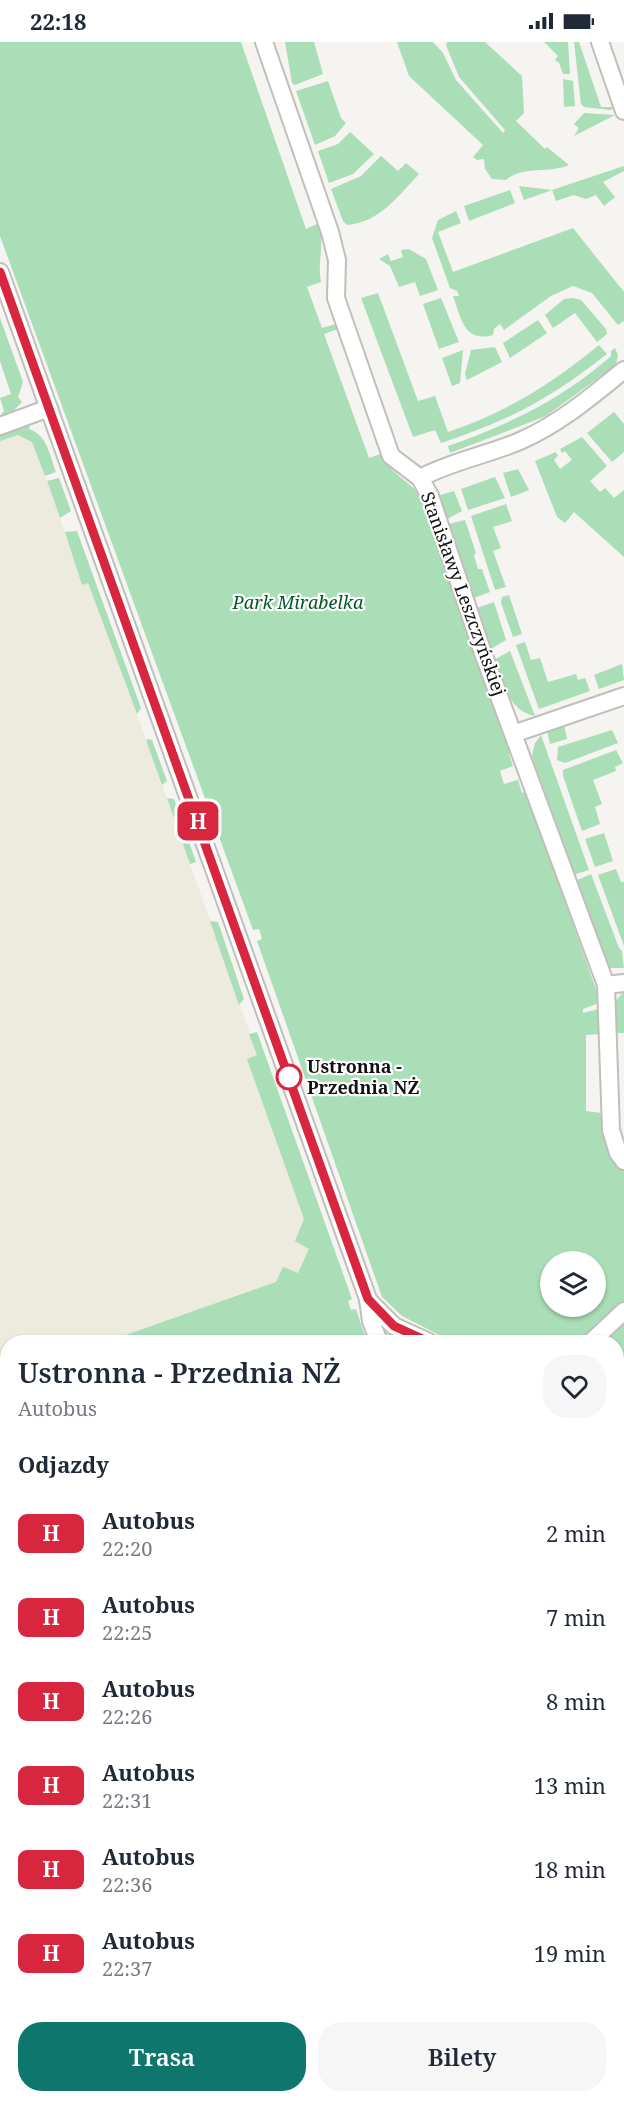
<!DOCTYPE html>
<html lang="pl">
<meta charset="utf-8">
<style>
body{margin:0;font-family:"Noto Serif",serif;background:#f6f6f7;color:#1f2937;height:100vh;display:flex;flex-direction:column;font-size:22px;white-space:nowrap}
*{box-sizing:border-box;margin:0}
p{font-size:20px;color:#747a83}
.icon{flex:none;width:33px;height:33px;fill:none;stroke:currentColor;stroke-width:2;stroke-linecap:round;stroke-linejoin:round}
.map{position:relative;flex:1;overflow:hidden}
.side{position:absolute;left:0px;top:1293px;width:624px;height:768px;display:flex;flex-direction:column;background:#fff;border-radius:24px 24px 0 0;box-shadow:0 2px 4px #0004}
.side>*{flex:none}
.badge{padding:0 12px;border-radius:9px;font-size:21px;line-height:39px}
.buttons{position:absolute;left:540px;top:1209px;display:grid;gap:12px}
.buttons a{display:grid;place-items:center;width:66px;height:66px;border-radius:50%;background:#fff;box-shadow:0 2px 4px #0004;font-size:30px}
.map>.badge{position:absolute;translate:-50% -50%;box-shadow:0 0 0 3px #fff}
h2{padding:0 18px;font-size:22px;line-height:54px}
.round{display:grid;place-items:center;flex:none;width:63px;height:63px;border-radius:24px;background:#f6f6f7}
.head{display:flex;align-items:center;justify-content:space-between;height:102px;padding:0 18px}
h1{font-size:28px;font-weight:600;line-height:45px}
.button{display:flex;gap:12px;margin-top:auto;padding:12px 18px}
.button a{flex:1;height:69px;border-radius:24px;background:#0f766e;color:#fff;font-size:24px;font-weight:600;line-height:69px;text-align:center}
.button a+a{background:#f6f6f7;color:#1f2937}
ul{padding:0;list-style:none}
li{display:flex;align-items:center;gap:18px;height:84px;padding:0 18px}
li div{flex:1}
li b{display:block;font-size:22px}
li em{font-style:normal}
li .badge{min-width:66px;font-weight:700;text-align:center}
.status{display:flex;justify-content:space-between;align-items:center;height:42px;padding:0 30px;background:#fff;direction:ltr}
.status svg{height:16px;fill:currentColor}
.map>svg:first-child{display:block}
.built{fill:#edeade}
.green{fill:#a9deb6;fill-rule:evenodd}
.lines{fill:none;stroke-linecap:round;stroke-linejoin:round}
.street-casing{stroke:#c0bfbb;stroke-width:20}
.secondary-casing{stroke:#c0bfbb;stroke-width:26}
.primary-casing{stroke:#cfcfcf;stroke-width:28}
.street{stroke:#fff;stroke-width:16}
.secondary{stroke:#fdece7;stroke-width:22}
.primary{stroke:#fbd9cf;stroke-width:26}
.line-casing{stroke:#fff;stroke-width:14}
.line{stroke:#d7263d;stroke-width:9}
.stop-dot{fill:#fff;stroke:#d7263d;stroke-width:3}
.labels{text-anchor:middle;stroke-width:4.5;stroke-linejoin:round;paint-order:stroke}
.street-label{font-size:18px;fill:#11110f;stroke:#fff}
.park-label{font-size:18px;font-style:italic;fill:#005929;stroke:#fff}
.stop-label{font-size:18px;font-weight:bold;fill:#11110f;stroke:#fff;text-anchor:start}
</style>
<div class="status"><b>22:18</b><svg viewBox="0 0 49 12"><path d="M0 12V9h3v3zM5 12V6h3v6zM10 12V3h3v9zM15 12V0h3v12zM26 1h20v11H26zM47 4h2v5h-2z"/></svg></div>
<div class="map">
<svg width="624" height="2061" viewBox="0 0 624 2061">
<rect width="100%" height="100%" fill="#f6f4f0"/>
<g class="built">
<polygon points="18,393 33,400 83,542 88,541 142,686 333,1226 123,1300 8,1300 7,1342 0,1345 0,399"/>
<polygon points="624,1395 624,1515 619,1526 617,1525 617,1404"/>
<polygon points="617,1925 624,1929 624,1998 617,1994"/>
</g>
<g class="green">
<path d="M0,0h241l65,187 13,-6c6,21 -2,40 2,59l-14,5 15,41 14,-4 2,5 -14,5 45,124 12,-4c8,20 32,28 42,46l89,252 -3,2 4,12 -13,5 4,13 14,-4 4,13 4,-2 72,204 1,8 -16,6v4l16,-4 1,25 -14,1v76l16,2c2,23 6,42 22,59v131l-41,39h-130l-51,-26 -20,-19 -125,-356 5,-2 -3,-10 -6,1 -253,-694zM550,1220h46v44h-46z"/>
<polygon points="285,0 314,0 323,32 295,43 292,41"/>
<path d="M397,0h36l10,11 13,27 47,53 2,-3 -46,-53 -13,-32 1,-3h38l37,34 2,37 -8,8 29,28 2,-2 22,18c-20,9 -46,0 -63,15l-14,-1 -7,-10 -1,-10 -7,1 -4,-3 10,-12 -74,-69z"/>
<polygon points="544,0 568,0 570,32 563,32 559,21 555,18 558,14"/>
<polygon points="574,0 579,0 601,65 616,65 610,68 584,65 581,62"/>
<polygon points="563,37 573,39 575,64 564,65"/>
<polygon points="328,39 341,76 346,81 335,94 315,103 296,49"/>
<polygon points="584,71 615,73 574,94 579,86 574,82"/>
<polygon points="350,90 374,112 353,132 329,141 318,109 338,102"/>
<path d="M381,114l17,15 8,-8 13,11c-20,21 -40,49 -72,51l-4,-4 -12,-32 30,-13z"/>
<polygon points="624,124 624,129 603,140 615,155 604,164 596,153 586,157 574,153 556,159 552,148 524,158 519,144 552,148"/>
<polygon points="510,148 515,161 469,179 464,164"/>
<path d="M456,169l5,12 -23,9 15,40 120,-44 51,64v29l-6,4 -26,-32 -19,-7 -22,10 -47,34 -4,-6 -6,5 -1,6c-29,8 -32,-17 -40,-39h6l-2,-5 -7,-3 -18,-50 6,-18z"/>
<polygon points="409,207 426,217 438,248 420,254 415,240 399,245 390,224 379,217 388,212 391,219 403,215 401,208"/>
<path d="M378,251l40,108 17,-5 13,36c57,-19 105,-49 151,-87l8,9c-57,45 -97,66 -166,89l-6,-13 -22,7 -52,-139z"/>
<polygon points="441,256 459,300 439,307 423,262"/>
<polygon points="573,256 581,258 606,287 607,292 597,300 575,271 553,286 545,273 564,257"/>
<polygon points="0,276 23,340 18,355 22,360 13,369 0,374 4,369 0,356 11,352 0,319"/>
<polygon points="538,278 547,291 510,316 503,301"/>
<polygon points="495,305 502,320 467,338 465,332 471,308"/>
<path d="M615,306l3,7 -2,10 -70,51 -96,37 -2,-7c62,-22 113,-46 163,-90v-5z"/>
<polygon points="463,308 460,341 452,344 442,316"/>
<polygon points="614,370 624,382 624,410 612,420 587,391"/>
<path d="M26,381l4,1 -1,5c18,6 21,26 27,43l-11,4 -13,-34 -14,-7 -18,6v-8z"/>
<polygon points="582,395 607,424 590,439 600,450 605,446 614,456 624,448 624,515 574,470 565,481 557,475 535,419 556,410 558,414 554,418 560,427 572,418 565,409 562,411 560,407"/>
<polygon points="518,427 529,448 511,455 503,431"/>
<polygon points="495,435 505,456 468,468 461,447"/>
<polygon points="59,436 71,469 60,476 47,439"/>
<polygon points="454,449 462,469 447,477 440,453"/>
<polygon points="506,462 512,479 493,485 501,506 493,509 506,545 495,548 471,474"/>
<polygon points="465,478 476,511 474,513 478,527 482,527 490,550 474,556 449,482"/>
<polygon points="77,489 141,666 137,672 88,541 82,543 65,490"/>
<polygon points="509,553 522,592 513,595 501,561 502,555"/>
<polygon points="494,560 506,598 491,607 488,605 474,567"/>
<polygon points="525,600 531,618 540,616 548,640 576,632 578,638 585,636 590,649 539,667 516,603"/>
<path d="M510,609l25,65c-27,-5 -32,-35 -41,-56z"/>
<polygon points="622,622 624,638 599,647 594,633"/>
<polygon points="564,683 567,697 550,702 547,689"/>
<polygon points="612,688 618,701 565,721 557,718 558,705"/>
<polygon points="541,693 589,828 573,833 532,714 535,701"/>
<polygon points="149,697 152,698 167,739 162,743 146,698"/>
<polygon points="616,708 623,721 615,725 616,729 593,738 602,762 595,765 600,782 582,789 563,734 563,728"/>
<polygon points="167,756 174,757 196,820 190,822"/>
<polygon points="604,791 613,819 595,825 585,797"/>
<polygon points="616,827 621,840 624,840 624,904 598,833"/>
<polygon points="591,832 619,906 622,909 624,926 609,926 604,919 575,839"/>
<polygon points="210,879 218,880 244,957 239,963"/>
<polygon points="624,949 624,991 613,991 615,960"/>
<polygon points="257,990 352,1257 348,1259 351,1268 356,1267 367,1300 106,1300 276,1240 283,1225 298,1231 309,1207 295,1199 304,1177 247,1017 257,1013 249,992"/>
<polygon points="624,1280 624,1395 617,1404 616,1300 602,1300"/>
<polygon points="0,1515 8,1519 7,1717 0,1704 2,1682"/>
</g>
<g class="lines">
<g class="street-casing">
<g id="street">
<polyline points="264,0 330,190 337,218 336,256 391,414 420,436 430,454 483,611 606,943 611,1088 618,1111 624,1119"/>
<polyline points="600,0 624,69"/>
<polyline points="0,230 368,1257 371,1279 379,1300"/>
<polyline points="0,384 49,366"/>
<path d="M420,436c32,-17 67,-23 100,-37 39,-17 71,-44 104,-71"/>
<polyline points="513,692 624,654"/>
<polyline points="606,943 624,941"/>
<polyline points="368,1258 394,1284 429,1300"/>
<polyline points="591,1300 624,1269"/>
<polyline points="616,1717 624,1721"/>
<polyline points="0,1863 8,1860"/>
<polyline points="217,2061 220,2054"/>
</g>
</g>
<g class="secondary-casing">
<g id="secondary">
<polyline points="616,1627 624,1630"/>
<polyline points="616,1654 624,1657"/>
</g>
</g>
<g class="primary-casing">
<g id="primary">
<polyline points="0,1400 8,1404"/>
<polyline points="0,1465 8,1469"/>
<polyline points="616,1563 624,1565"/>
<polyline points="616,1687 624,1690"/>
</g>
</g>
<use href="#street" class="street"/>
<use href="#secondary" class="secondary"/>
<use href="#primary" class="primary"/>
</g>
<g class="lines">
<g class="line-casing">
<polyline id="line" points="0,230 368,1257 394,1284 429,1300"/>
</g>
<use href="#line" class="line"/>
</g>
<circle class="stop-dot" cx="289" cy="1035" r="12"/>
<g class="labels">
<g class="street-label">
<text transform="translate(463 552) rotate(70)" y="6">Stanisławy Leszczyńskiej</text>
</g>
<g class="park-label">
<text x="298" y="567">Park Mirabelka</text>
</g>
<g class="stop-label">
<text x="307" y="1031">Ustronna -<tspan x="307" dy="21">Przednia NŻ</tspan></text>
</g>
</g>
</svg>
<div class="buttons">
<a><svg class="icon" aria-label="layers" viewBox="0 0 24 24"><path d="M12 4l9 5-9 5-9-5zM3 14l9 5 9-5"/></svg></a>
</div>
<b class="badge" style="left:198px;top:779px;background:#d7263d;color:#fff">H</b>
<section class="side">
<div class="head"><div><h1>Ustronna - Przednia NŻ</h1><p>Autobus</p></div><a class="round"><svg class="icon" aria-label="heart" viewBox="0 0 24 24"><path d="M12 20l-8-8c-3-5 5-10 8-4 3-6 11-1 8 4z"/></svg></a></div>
<h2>Odjazdy</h2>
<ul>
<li><span class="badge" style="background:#d7263d;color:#fff">H</span><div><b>Autobus</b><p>22:20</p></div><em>2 min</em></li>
<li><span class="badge" style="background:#d7263d;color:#fff">H</span><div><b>Autobus</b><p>22:25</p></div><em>7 min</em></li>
<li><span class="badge" style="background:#d7263d;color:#fff">H</span><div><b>Autobus</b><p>22:26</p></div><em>8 min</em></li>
<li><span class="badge" style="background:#d7263d;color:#fff">H</span><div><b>Autobus</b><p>22:31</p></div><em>13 min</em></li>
<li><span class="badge" style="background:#d7263d;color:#fff">H</span><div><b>Autobus</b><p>22:36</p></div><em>18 min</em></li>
<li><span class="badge" style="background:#d7263d;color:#fff">H</span><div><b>Autobus</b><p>22:37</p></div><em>19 min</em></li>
</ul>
<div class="button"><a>Trasa</a><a>Bilety</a></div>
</section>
</div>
